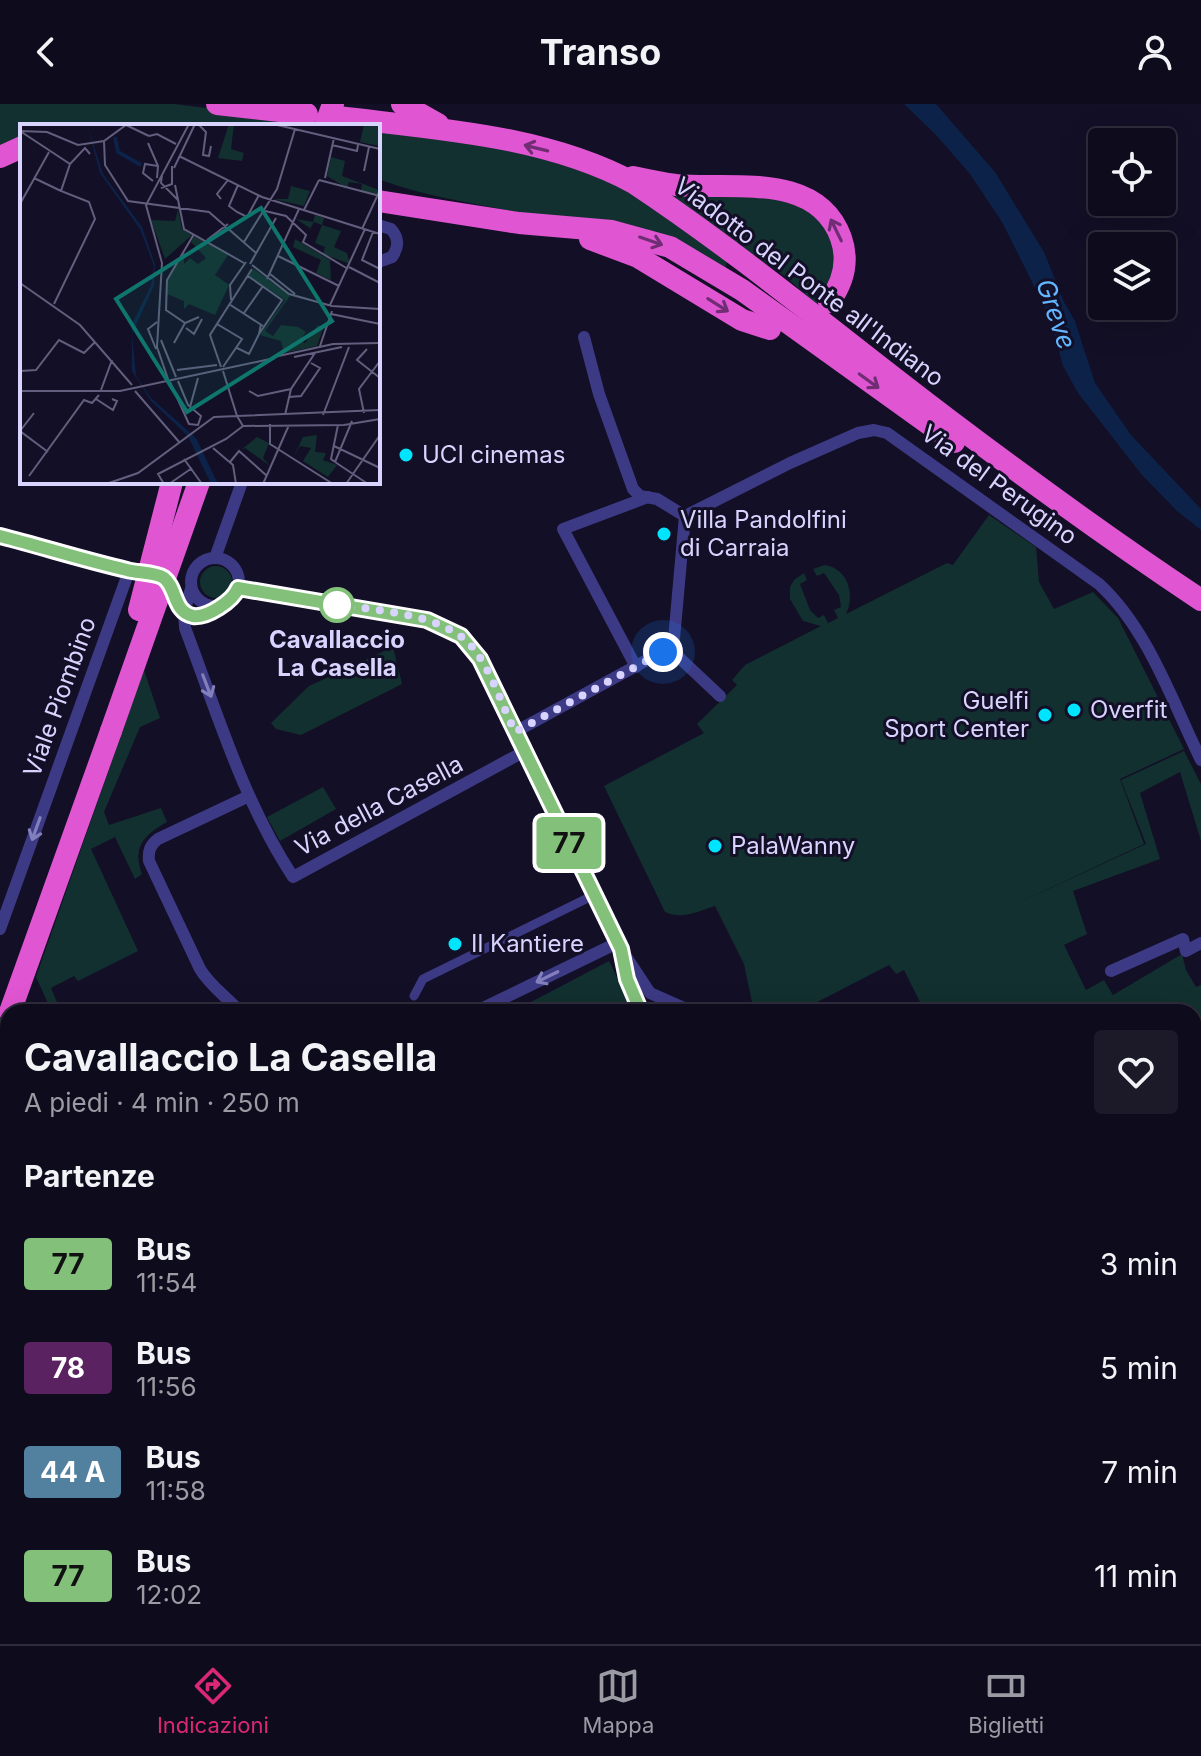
<!DOCTYPE html>
<html lang="it">
<meta charset="utf-8">
<style>
body{margin:0;font-family:Inter,sans-serif;background:#1c1929;color:#f1f3f6;height:100vh;display:flex;flex-direction:column;font-size:30px;white-space:nowrap}
*{box-sizing:border-box;margin:0}
p{font-size:26px;color:#9b9ba3}
.icon{flex:none;width:44px;height:44px;fill:none;stroke:currentColor;stroke-width:2;stroke-linecap:round;stroke-linejoin:round}
.map{position:relative;flex:1;overflow:hidden}
.panel{position:absolute;left:0px;top:900px;width:1202px;height:640px;display:flex;flex-direction:column;background:#0e0b1c;border-radius:24px 24px 0 0;box-shadow:0 8px 32px #0002,0 0 0 2px #2e2b3b}
.panel>*{flex:none}
.badge{padding:0 16px;border-radius:6px;font-size:28px;line-height:52px}
.tools{position:absolute;left:1088px;top:24px;display:grid;gap:16px}
.tools a{display:grid;place-items:center;width:88px;height:88px;border-radius:8px;background:#0e0b1c;box-shadow:0 8px 32px #0002,0 0 0 2px #2e2b3b;font-size:40px}
.you{position:absolute;width:40px;height:40px;margin:-20px;border:6px solid #fff;border-radius:50%;background:#1a73e8;box-shadow:0 0 0 12px #1a73e833}
.map>.badge{position:absolute;translate:-50% -50%;box-shadow:0 0 0 4px #fff}
h2{padding:0 24px;font-size:30px;line-height:72px}
.round{display:grid;place-items:center;flex:none;width:84px;height:84px;border-radius:8px;background:#1c1929}
.headline{display:flex;align-items:center;justify-content:space-between;height:136px;padding:0 24px}
h1{font-size:38px;font-weight:700;line-height:60px}
ul{padding:0;list-style:none}
li{display:flex;align-items:center;gap:24px;height:104px;padding:0 24px}
li div{flex:1}
li b{display:block;font-size:30px}
li em{font-style:normal}
li .badge{min-width:88px;font-weight:700;text-align:center}
header{display:flex;justify-content:space-between;align-items:center;height:104px;padding:0 24px;background:#0e0b1c;font-size:36px;font-weight:700}
.menu{display:flex;justify-content:space-around;align-items:center;height:112px;border-top:2px solid #2e2b3b;background:#0e0b1c;font-size:22px;color:#9b9ba3}
.menu a{display:grid;justify-items:center;gap:4px}
.menu .on{color:#db2777}
.map>svg:first-child{display:block}
.green{fill:#12302f}
.water{fill:#0c2248}
.lines{fill:none;stroke-linecap:round;stroke-linejoin:round}
.pedestrian{stroke:#3d3a85;stroke-width:9}
.minor{stroke:#3d3a85;stroke-width:12}
.tertiary{stroke:#3d3a85;stroke-width:16}
.primary{stroke:#c25bff;stroke-width:20}
.trunk{stroke:#e055d1;stroke-width:22}
.trunk-bridge{stroke:#e055d1;stroke-width:22}
.oneway{stroke:#6f2e73}
.oneway2{stroke:#837fbc}
.line-casing{stroke:#fff;stroke-width:18}
.line{stroke:#83c17b;stroke-width:12}
.walk{stroke:#d9d4ff;stroke-width:8;stroke-dasharray:0 14.4}
.poi-dot{fill:#00e5ff;stroke:#130f26;stroke-width:3}
.stop-dot{fill:#fff;stroke:#83c17b;stroke-width:4}
.labels{text-anchor:middle;stroke-width:6;stroke-linejoin:round;paint-order:stroke}
.street-label{font-size:24px;fill:#d9d4ff;stroke:#130f26}
.poi-label{font-size:24px;fill:#d9d4ff;stroke:#130f26;text-anchor:start}
.stop-label{font-size:24px;font-weight:bold;fill:#d9d4ff;stroke:#130f26}
.water-label{font-size:26px;font-style:italic;fill:#62b6ff;stroke:#130f26}
.inset-river{fill:none;stroke:#0c2248;stroke-width:4}
.inset-road{fill:none;stroke:#625e7d;stroke-width:2}
.view{fill:#0f766e;fill-opacity:0.15;stroke:#0f766e;stroke-width:4}
.inset-edge{fill:none;stroke:#d9d4ff;stroke-width:4}
</style>
<header><svg class="icon" aria-label="back" viewBox="0 0 24 24"><path d="M15 5l-7 7 7 7"/></svg>Transo<svg class="icon" aria-label="person" viewBox="0 0 24 24"><circle cx="12" cy="8" r="4"/><path d="M4 21q1-7 8-7t8 7"/></svg></header>
<div class="map">
<svg width="1201" height="1540" viewBox="0 0 1201 1540">
<rect width="100%" height="100%" fill="#130f26"/>
<g class="green">
<polygon points="0,0 174,0 352,22 22,22 22,37 0,45"/>
<path d="M378,25l137,22 96,28 117,77 -3,15c-52,-16 -103,-34 -155,-47 -63,-17 -131,-22 -192,-45z"/>
<polygon points="650,83 794,96 827,123 838,159 828,189 817,201 786,173"/>
<path d="M989,411l47,32 3,35 15,27 39,-17 25,26 66,131 -64,30 24,65 -128,60 130,-60 -25,-64 63,-29 17,33v57l-21,-69 -40,21 20,66 -87,32 14,43 -23,11 22,45 18,-10 9,15 69,-41 4,16 10,17 5,-2v71l-7,4v-48h-269l-21,-42 -8,4 -7,-9 -91,47h-44l-10,-48 -29,-58c-17,5 -32,14 -50,6l-61,-126 100,-53 -7,-9 40,-39 -5,-5 13,-15 76,-39 -18,-5 -13,-22v-12l4,-7 10,-7 3,7 -7,4 10,26 8,8 6,-3 4,8 10,-5 -4,-8 7,-3 -2,-12 -15,-22 -7,3 -4,-7 12,-4c24,4 30,31 21,49l101,-51 6,2z"/>
<circle cx="216" cy="478" r="16"/>
<polygon points="393,543 402,580 301,631 276,625 271,619 309,582"/>
<path d="M144,566l16,48 -20,9 -36,85 5,13 52,-17 6,14c-23,13 -35,25 -25,52l-7,5 -20,-42 -24,12 47,102 -60,30 -4,-5 -23,12 10,24h-9l-16,-35z"/>
<polygon points="323,683 336,705 280,737 267,713"/>
<polygon points="609,857 634,908 512,908"/>
<polygon points="0,1023 8,1027 8,1204 0,1201"/>
<polygon points="0,1335 8,1354 8,1424 0,1427"/>
</g>
<polygon class="water" points="904,0 936,0 995,68 1044,148 1064,198 1075,217 1095,279 1131,331 1201,405 1201,426 1177,407 1142,371 1078,289 1063,262 1050,214 1002,118 970,70 936,31"/>
<g class="lines">
<polyline class="pedestrian" points="414,892 423,875 594,791"/>
<g class="minor">
<path d="M378,121l13,4c8,9 8,18 1,28l-14,5"/>
<polyline points="584,233 599,290 633,385 640,392 657,395 685,412"/>
<path d="M685,412l105,-53 68,-30 16,-3 13,3 212,151c49,45 73,117 102,176"/>
<polyline points="0,432 136,468"/>
<circle cx="215" cy="478" r="24"/>
<polyline points="215,454 242,378"/>
<path d="M238,484l189,32c23,7 40,18 53,39l141,290 6,30 14,33"/>
<path d="M191,485l-7,23 1,16c32,84 58,173 108,249l232,-126"/>
<polyline points="173,491 184,508"/>
<polyline points="184,508 200,512 217,502"/>
<polyline points="669,544 674,535 685,412"/>
<polyline points="669,544 720,592"/>
<polyline points="636,563 563,425 648,393"/>
<polyline points="515,628 669,544"/>
<polyline points="0,825 129,467"/>
<polyline points="625,851 650,889 693,908"/>
<polyline points="1111,867 1183,835 1186,847 1201,839"/>
<path d="M240,908c-13,-15 -30,-26 -40,-43l-51,-108c-1,-10 1,-16 9,-22l91,-43"/>
<polyline points="281,908 283,908"/>
<polyline points="475,908 617,839"/>
<polyline points="1194,1221 1201,1219"/>
<polyline points="1201,1386 1199,1390 1201,1396"/>
<polyline points="1201,1451 1201,1452"/>
<polyline points="810,1532 815,1540"/>
<polyline points="1015,1532 1020,1540"/>
<polyline points="1147,1532 1150,1540"/>
<polyline points="106,1540 118,1532"/>
<polyline points="592,1540 604,1532"/>
</g>
<g class="tertiary">
<polyline points="1194,969 1201,965"/>
<polyline points="1194,983 1201,979"/>
<polyline points="0,1481 6,1503"/>
<polyline points="30,1532 37,1540"/>
<polyline points="195,1540 203,1532"/>
</g>
<polyline class="primary" points="0,935 2,930"/>
<g class="trunk">
<polyline points="217,0 307,10"/>
<polyline points="402,0 438,20"/>
<path d="M338,13c98,12 207,18 296,66 110,73 210,158 315,237 82,62 166,123 252,180"/>
<polyline points="0,53 22,43"/>
<path d="M633,73c14,3 28,6 43,8 56,5 141,-14 165,53 8,23 2,45 -12,64"/>
<polyline points="378,97 519,119 612,127 670,143 742,186 954,338"/>
<polyline points="590,135 638,153 742,216 770,225"/>
<polyline points="10,908 111,627"/>
</g>
<g class="trunk-bridge">
<polyline points="325,22 333,0"/>
<polyline points="139,506 172,378"/>
<polyline points="111,627 199,378"/>
</g>
</g>
<defs><path id="oneway-shaft" d="M-6 0H5M1.5-3L5.5 0L1.5 3" fill="none" stroke-width="1.6" stroke-linecap="round" stroke-linejoin="round" transform="scale(2)"/></defs>
<g class="oneway">
<use href="#oneway-shaft" transform="translate(536 44) rotate(-166)"/>
<use href="#oneway-shaft" transform="translate(836 126) rotate(-116)"/>
<use href="#oneway-shaft" transform="translate(651 137) rotate(19)"/>
<use href="#oneway-shaft" transform="translate(718 201) rotate(32)"/>
<use href="#oneway-shaft" transform="translate(869 277) rotate(36)"/>
</g>
<g class="oneway2">
<use href="#oneway-shaft" transform="translate(207 582) rotate(69)"/>
<use href="#oneway-shaft" transform="translate(36 725) rotate(110)"/>
<use href="#oneway-shaft" transform="translate(547 873) rotate(154)"/>
</g>
<g class="lines">
<g class="line-casing">
<path id="line" d="M0,432c43,11 84,24 127,34 10,3 28,2 37,8 13,10 9,34 29,38 14,2 40,-15 45,-28l189,32 34,16 19,23 141,290 6,30 14,33"/>
</g>
<use href="#line" class="line"/>
<path class="walk" d="M337,501c41,5 110,9 137,44 18,24 28,56 41,83l148,-80"/>
</g>
<g class="poi-dot">
<circle cx="406" cy="351" r="8"/>
<circle cx="664" cy="430" r="8"/>
<circle cx="1074" cy="606" r="8"/>
<circle cx="1045" cy="611" r="8"/>
<circle cx="715" cy="742" r="8"/>
<circle cx="455" cy="840" r="8"/>
</g>
<circle class="stop-dot" cx="337" cy="501" r="16"/>
<g class="labels">
<g class="street-label">
<text transform="translate(809 178) rotate(37)" y="8">Viadotto del Ponte all'Indiano</text>
<text transform="translate(999 381) rotate(36)" y="8">Via del Perugino</text>
<text transform="translate(60 593) rotate(-70)" y="8">Viale Piombino</text>
<text transform="translate(379 702) rotate(-28)" y="8">Via della Casella</text>
</g>
<g class="poi-label">
<text x="422" y="359">UCI cinemas</text>
<text x="680" y="424">Villa Pandolfini<tspan x="680" dy="28">di Carraia</tspan></text>
<text x="1029" y="605" text-anchor="end">Guelfi<tspan x="1029" dy="28">Sport Center</tspan></text>
<text x="1090" y="614">Overfit</text>
<text x="731" y="750">PalaWanny</text>
<text x="471" y="848">Il Kantiere</text>
</g>
<g class="stop-label">
<text x="337" y="544">Cavallaccio<tspan x="337" dy="28">La Casella</tspan></text>
</g>
<g class="water-label">
<text transform="translate(1056 210) rotate(71)" y="9">Greve</text>
</g>
</g>
<g transform="translate(20 20)">
<rect width="360" height="360" fill="#130f26"/>
<path d="M209,0h5l-3,25 13,4 -2,8 -24,-3zM344,0h16v22l-20,-4zM311,33l14,4 -3,15 37,14 -2,4 -16,-3 1,-7 -13,-2 -2,6 -20,-12zM271,62l19,5 -6,15 -31,-7h15zM158,85l4,20 10,6 -27,24 -14,-39 24,1zM295,91l9,3 -2,7 19,6 -7,16 13,6 3,11 -27,-10 2,-7 -10,-4 7,-18 -8,-3 -7,12 3,-6 -14,-9 17,3zM174,112l34,19 -13,20 14,10 -14,30 -26,-11 -5,5v-8l-17,-7 1,-14 16,-28v12l6,-6 8,6 8,-6 -15,-16zM275,115l35,21 1,20 -15,-7 5,-13 -28,-13zM234,145l36,27 -25,35 8,5 8,-11 17,2 8,5 -6,8 5,3 13,-18 5,4 -6,17 -33,7 -3,-12 -21,-6 25,-35 -36,-24zM297,311l-2,17 11,1 -3,7 14,5 -9,12 -25,-16 8,-13 -11,-2 -6,10 9,-19zM237,313l12,6 -6,15 7,8 -25,-18 -5,3z" fill="#12302f"/>
<path d="M67,0l16,50 39,53 13,37 -1,21 -22,49 4,42 15,22 45,40 22,46h-7l-23,-48 -37,-35 -19,-30v-47l19,-38 3,-20 -14,-37 -40,-56z" fill="#0c2248"/>
<path class="inset-river" d="M95,13l3,15 23,13"/>
<path class="inset-road" d="M253,0l107,25M179,1l7,7 -3,23 6,1 2,-10M0,7l27,1 31,13 26,-4 22,-16 23,11M0,7l50,33M129,12l8,-2 19,10M84,17l1,24 23,36 81,11 47,41M128,19l10,23M312,21l25,6 1,-6M159,32l83,41 118,37M154,44l21,-44M344,47l5,-24M142,51l-1,8 17,17M14,54l27,13M305,54l9,-40M299,56l61,16M133,57l-10,-8 2,-9 13,2 -1,12M155,61l9,44 60,34M218,61l-9,21 8,6 10,5 12,-22M141,64l11,-4v-18M201,75l-4,-5 11,-14M0,80l29,-52M284,86l15,-30M245,87l21,5 20,19 -3,7 45,27M342,105l18,-39M353,108l-11,28 18,9M187,116l21,-16M224,118l33,-53 18,-60M258,132l61,30M230,140l26,-46M232,141l37,29 43,12 48,3M329,143l31,16M250,150l25,20M228,152l34,24 -23,34 2,-10M247,155l32,-70M0,159l60,42 52,60M211,176l-1,-15 16,-23M34,180l41,-85 -6,-17 -28,-11 9,-27 15,-16 5,6M209,180l34,22M310,181l35,-76M224,189l19,-27M311,190l49,10M165,199l-19,-13 1,-30 27,-46M197,200l25,15 -19,28M166,204l8,6 8,-15M141,216l15,37M154,219l11,-20 14,-6M300,222l12,-35M217,224l12,6 10,-20M136,225l-8,-20 9,-7M347,225l-10,11 23,18M254,233l59,-13 47,-1M274,233l48,-10M201,243l-11,-32 42,-66M157,246l40,-5M0,247l16,-1 23,-30 25,13 11,-11M203,247l14,45 143,-6M148,255l-11,-32 5,-84 -16,-58 43,-81M150,258l19,42 9,1 3,-9 -13,-11 -10,-24M81,266l11,-30M0,267h100l155,-33M115,267l45,52M229,267l9,5 33,-7M269,273l12,-1 19,-28 -9,-5M76,275l17,11 4,-9 -5,-2M170,283l8,-29M14,289l-14,18 28,21M344,289l-5,-24 21,-28M265,291l6,-26 24,-36M303,291l26,-68M250,300v20l63,40M223,302l101,-1 36,-6M314,322l46,22M193,324l20,17 3,19M164,335l18,25M210,338l9,-11 28,25M315,338l17,-41M315,338l-4,-3 7,-34M315,338l33,22M9,352l55,-76 8,3 7,-8M86,360l32,-11 76,-56 23,-1 6,10 -17,13 -68,35 6,10M149,360l23,-16M243,360l26,-59M326,360l34,-49"/>
<path class="view" d="M241,84l71,113 -145,91 -71,-113z"/>
<rect width="360" height="360" class="inset-edge"/>
</g>
</svg>
<div class="tools">
<a><svg class="icon" aria-label="locate" viewBox="0 0 24 24"><circle cx="12" cy="12" r="6"/><path d="M12 2v4M12 18v4M2 12h4M18 12h4"/></svg></a>
<a><svg class="icon" aria-label="layers" viewBox="0 0 24 24"><path d="M12 4l9 5-9 5-9-5zM3 14l9 5 9-5"/></svg></a>
</div>
<div class="you" style="left:663px;top:548px"></div>
<b class="badge" style="left:569px;top:739px;background:#83c17b;color:#111">77</b>
<section class="panel">
<div class="headline"><div><h1>Cavallaccio La Casella</h1><p>A piedi · 4 min · 250 m</p></div><a class="round"><svg class="icon" aria-label="heart" viewBox="0 0 24 24"><path d="M12 20l-8-8c-3-5 5-10 8-4 3-6 11-1 8 4z"/></svg></a></div>
<h2>Partenze</h2>
<ul>
<li><span class="badge" style="background:#83c17b;color:#111">77</span><div><b>Bus</b><p>11:54</p></div><em>3 min</em></li>
<li><span class="badge" style="background:#5a2260;color:#fff">78</span><div><b>Bus</b><p>11:56</p></div><em>5 min</em></li>
<li><span class="badge" style="background:#5281a0;color:#fff">44 A</span><div><b>Bus</b><p>11:58</p></div><em>7 min</em></li>
<li><span class="badge" style="background:#83c17b;color:#111">77</span><div><b>Bus</b><p>12:02</p></div><em>11 min</em></li>
</ul>
</section>
</div>
<nav class="menu">
<a class="on"><svg class="icon" aria-label="directions" viewBox="0 0 24 24"><path d="M12 3l9 9-9 9-9-9zM9 14v-3h6M13 9l2 2-2 2"/></svg>Indicazioni</a>
<a><svg class="icon" aria-label="map" viewBox="0 0 24 24"><path d="M3 6l6-2 6 2 6-2v14l-6 2-6-2-6 2zM9 4v14M15 6v14"/></svg>Mappa</a>
<a><svg class="icon" aria-label="tickets" viewBox="0 0 24 24"><path d="M3 7h18v10H3zM15 7v10"/></svg>Biglietti</a>
</nav>
